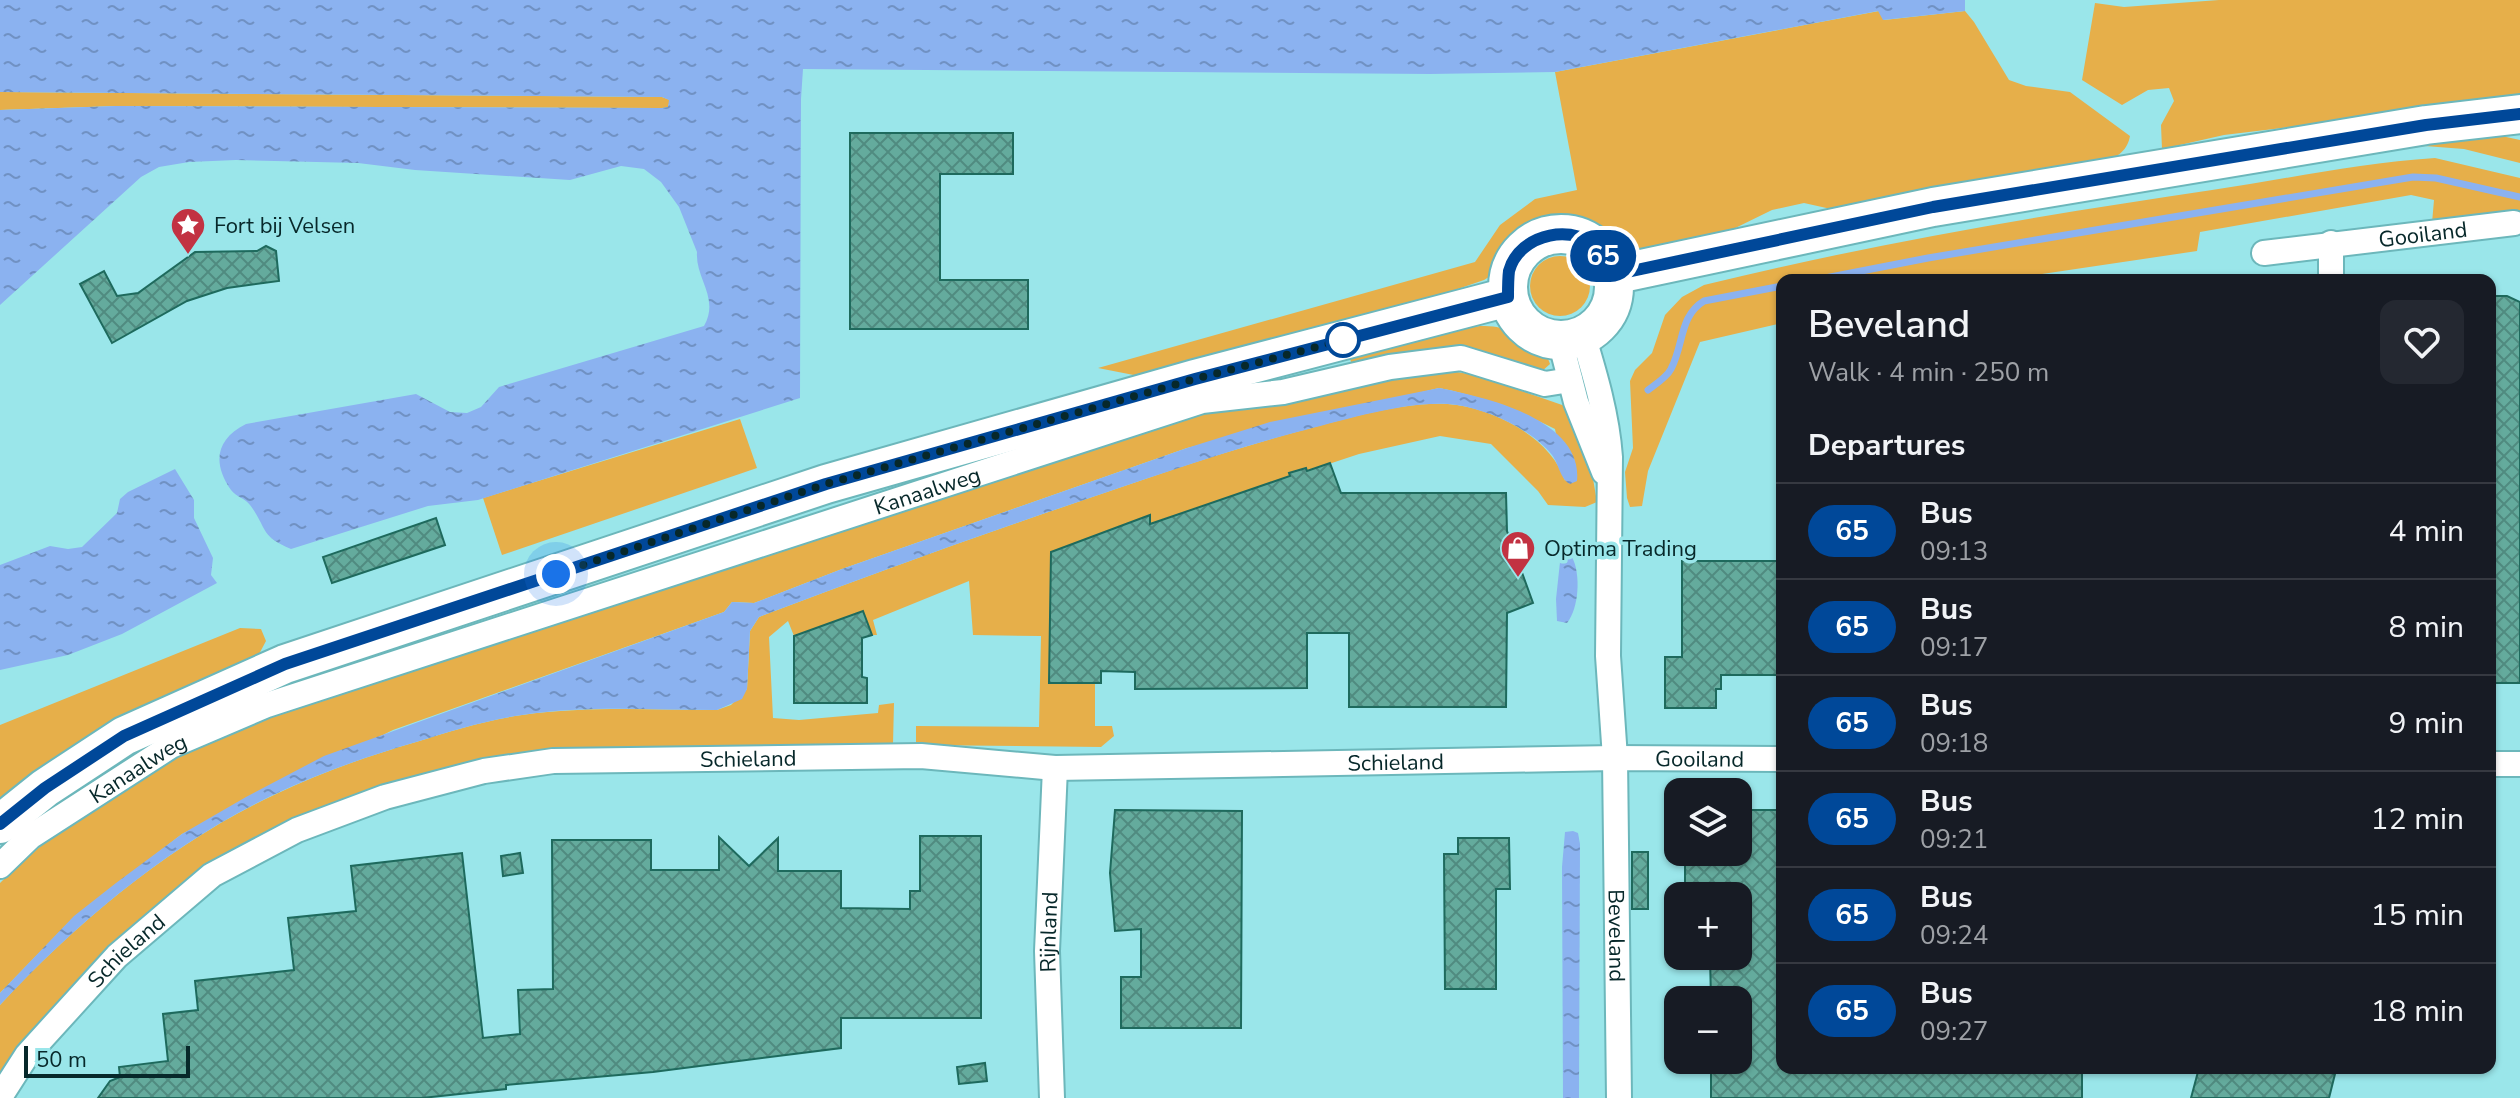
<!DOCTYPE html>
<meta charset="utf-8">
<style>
body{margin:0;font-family:"Nunito Sans",sans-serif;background:#242831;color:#f1f3f6;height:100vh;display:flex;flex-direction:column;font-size:30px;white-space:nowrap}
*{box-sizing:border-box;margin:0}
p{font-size:26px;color:#9ea1a6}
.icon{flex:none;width:44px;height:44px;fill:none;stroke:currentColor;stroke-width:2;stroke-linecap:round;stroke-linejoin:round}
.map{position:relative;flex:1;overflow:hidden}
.panel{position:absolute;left:1776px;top:274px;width:720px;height:800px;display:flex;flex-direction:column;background:#171b24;border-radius:16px;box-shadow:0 2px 6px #0004}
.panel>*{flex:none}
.badge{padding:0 16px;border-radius:26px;font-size:28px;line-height:52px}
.tools{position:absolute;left:1664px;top:778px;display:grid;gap:16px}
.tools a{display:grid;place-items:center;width:88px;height:88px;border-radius:16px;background:#171b24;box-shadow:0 2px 6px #0004;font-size:40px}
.scale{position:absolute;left:24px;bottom:20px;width:166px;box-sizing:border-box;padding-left:8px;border:4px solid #07282a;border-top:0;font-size:22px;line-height:28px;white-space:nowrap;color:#07282a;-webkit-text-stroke:6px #9ae6ea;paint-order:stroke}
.you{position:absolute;width:40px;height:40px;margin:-20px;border:6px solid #fff;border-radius:50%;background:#1a73e8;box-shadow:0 0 0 12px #1a73e833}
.map>.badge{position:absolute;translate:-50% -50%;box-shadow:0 0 0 4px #fff}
h2{padding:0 32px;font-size:30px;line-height:72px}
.round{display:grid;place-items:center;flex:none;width:84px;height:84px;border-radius:16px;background:#242831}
.head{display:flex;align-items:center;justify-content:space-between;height:136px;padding:0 32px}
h1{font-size:38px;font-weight:600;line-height:60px}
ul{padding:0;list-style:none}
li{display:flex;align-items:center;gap:24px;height:96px;padding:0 32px;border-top:2px solid #363941}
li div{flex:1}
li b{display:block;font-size:30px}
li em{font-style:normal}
li .badge{min-width:88px;font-weight:700;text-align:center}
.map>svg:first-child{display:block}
.green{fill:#e6af4a}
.water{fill:url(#water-ripples)}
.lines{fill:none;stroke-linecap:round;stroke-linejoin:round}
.stream{stroke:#8bb2f0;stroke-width:7}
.building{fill:url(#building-cross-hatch);stroke:#1e6a5d;stroke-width:2}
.street-casing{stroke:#6cb7bb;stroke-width:28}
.primary-casing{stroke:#6cb7bb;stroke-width:42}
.street{stroke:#fff;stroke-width:24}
.primary{stroke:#fff;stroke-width:38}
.line-casing{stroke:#fff;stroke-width:18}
.line{stroke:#004899;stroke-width:12}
.walk{stroke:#07282a;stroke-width:8;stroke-dasharray:0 14.4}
.stop-dot{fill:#fff;stroke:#004899;stroke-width:4}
.labels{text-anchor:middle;stroke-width:7;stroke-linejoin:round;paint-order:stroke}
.poi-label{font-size:22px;fill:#07282a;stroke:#9ae6ea;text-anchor:start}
.street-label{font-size:22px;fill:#07282a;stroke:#9ae6ea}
</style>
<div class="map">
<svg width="2520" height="1098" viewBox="0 0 2520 1098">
<defs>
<pattern id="water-ripples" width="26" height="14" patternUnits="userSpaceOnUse" patternTransform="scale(2)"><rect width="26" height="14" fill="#8bb2f0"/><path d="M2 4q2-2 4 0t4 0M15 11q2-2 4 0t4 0" fill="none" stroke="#7091c3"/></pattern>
<pattern id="building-cross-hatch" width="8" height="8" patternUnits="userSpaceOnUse" patternTransform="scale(2)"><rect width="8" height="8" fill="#64ab9d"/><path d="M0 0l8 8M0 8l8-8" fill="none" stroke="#508b80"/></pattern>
</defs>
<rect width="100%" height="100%" fill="#9ae6ea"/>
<g class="green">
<polygon points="2219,0 2520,0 2520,99 2224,135 2162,149 2161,125 2174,101 2169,88 2148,90 2122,105 2082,80 2095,3 2124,7"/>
<path d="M1879,11l5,9 81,-9 9,11 35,58 17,6 44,6 60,44c-3,17 -15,21 -29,29l-261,46 -36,-8 -32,7 -51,25 -97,17 -22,-15 -24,-12 -23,-2 -31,14 -22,32 -18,11 -67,23 -263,76 -56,-11 377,-106 25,-37 35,-26 42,-9 -22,-118z"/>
<polygon points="0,92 662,97 670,100 668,107 662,108 116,106 0,110"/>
<polygon points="2474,130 2520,140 2520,163 2464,149 2425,146 2269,169"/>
<path d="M2435,158l85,20v42l-88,3 2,-23 -23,-5 -211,37 -3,19 -195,29h-220v43l-82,19 -52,129 -6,35 -12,1 -3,-9 -2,-26 8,-24 -3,-67 5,-11 17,-17 13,-38 17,-18 22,-12c167,-41 338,-70 508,-95 74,-11 148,-27 223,-32z"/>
<circle cx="1560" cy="286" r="30"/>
<path d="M1480,326c36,0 34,11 64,22l6,16 -9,8 -25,-11 -68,-8 -95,14 -3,-8 34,-16z"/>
<path d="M1450,371l26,4 89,31 26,61 6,35 -12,5 -37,-2 -10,-14 -47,-47 -51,-8 -81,18 -199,66v82l-65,24v100h17l2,10 -13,11 -185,-2v-19l123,1 2,-91 -68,-1 -4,-54 -96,39 4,15h-5l-9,-24 -69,25 -6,-15 -19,16 4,81 26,2 79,-7 1,-8 15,-2 -1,41 -178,2 -204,8 -83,18 -96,34 -75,35 -242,212 -15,21v-69c77,-83 170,-161 274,-210 45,-22 94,-39 142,-53 35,-11 70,-22 106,-27 64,-9 130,-5 195,-5l14,-5 16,-16 3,-58 9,-14c102,-39 204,-76 307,-111 76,-26 153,-53 230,-74 45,-12 115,-34 161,-27 41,6 95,34 108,76l-10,-52c-41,-20 -71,-32 -116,-41l-252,60 -345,121 -88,34 -22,-1 -8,10 -331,118 -211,104 -108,83 -74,76v-110c72,-71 158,-121 249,-165l951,-309 202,-35z"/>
<polygon points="740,419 757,468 502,555 483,498"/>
<polygon points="240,628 261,629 266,641 258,656 100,727 0,803 0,725"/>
</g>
<g class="water">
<path d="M0,0h1965v11l-82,9 -5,-9 -323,61 -125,2 -627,-5 -2,30 -1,299 -322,102 -50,6 -137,43c-32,-14 -23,-20 -41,-44 -5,-7 -14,-8 -19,-15 -19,-27 -15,-51 15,-66l170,-30 34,18 17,1 14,-6 18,-20 205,-61c16,-28 -9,-47 -7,-74l-18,-45 -18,-25 -17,-13 -23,-3 -51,14 -155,-10 -57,-7 -122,-3 -47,2 -30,5 -18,10 -141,128v-195l116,-4 546,2 6,-1 1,-7 -7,-3 -662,-5z"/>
<path d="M1439,388c46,9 144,31 138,93l-7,3c-10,-5 -11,-20 -18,-29 -21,-26 -63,-45 -95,-50 -44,-7 -116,16 -160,27 -78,21 -154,48 -231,74 -103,35 -205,72 -307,111l-9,14 -3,58 -5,10 -25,11c-65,0 -131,-5 -195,5 -36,5 -71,16 -106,27 -48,14 -97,31 -143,53 -103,49 -196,127 -273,210v-12l74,-77 42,-33 66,-49 64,-37 78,-41 400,-144 8,-10 22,1 88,-34 345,-121 83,-26z"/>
<polygon points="175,469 194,500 194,518 213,558 211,575 217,583 122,634 68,655 0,670 0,565 50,546 68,549 82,547 117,513 120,499 128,492"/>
<path d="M1572,557c9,17 7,51 -5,66l-10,-2 -1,-22 4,-37z"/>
<polygon points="1573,831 1578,833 1580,844 1579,1098 1563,1098 1562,867 1565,832"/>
</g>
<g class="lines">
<g class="stream">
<polyline points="1815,280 1928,258 2413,177 2436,178 2520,197"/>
<path d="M1648,390c8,-6 19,-13 23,-21 13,-24 8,-53 33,-68l78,-15"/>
</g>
</g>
<g class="building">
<polygon points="850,133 1013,133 1013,174 940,174 940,280 1028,280 1028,329 850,329"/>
<polygon points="266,246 276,251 279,281 227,288 187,301 112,343 80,284 104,271 117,296 138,293 195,252 257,251"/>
<polygon points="2490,296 2507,296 2520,302 2520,683 2490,683"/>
<polygon points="1330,463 1341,493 1506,493 1507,531 1533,603 1507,613 1506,707 1349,707 1349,633 1307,633 1307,688 1135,689 1135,672 1101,671 1101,683 1049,683 1051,552 1150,515 1150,524 1290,476 1289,473 1306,468 1307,471"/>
<polygon points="436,518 445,545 332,583 323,557"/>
<polygon points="1682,561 1782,561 1782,675 1721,675 1721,689 1716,689 1716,708 1665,708 1665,657 1682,657"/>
<polygon points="863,611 872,635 862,638 862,677 867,678 867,703 794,703 794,636"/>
<polygon points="1115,810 1242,811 1241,1028 1121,1028 1121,977 1141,977 1141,929 1115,931 1110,873"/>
<polygon points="1738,810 1782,810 1782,1068 2082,1068 2082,1098 1711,1098 1711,1060 1738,1060 1738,1000 1711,1000 1710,956 1738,956 1738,896 1685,896 1685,852 1738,852"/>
<polygon points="920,836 981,836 981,1018 841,1018 841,1048 653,1072 506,1085 506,1089 422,1098 98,1098 110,1081 120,1077 119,1067 168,1061 163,1014 198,1010 195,981 294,970 288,918 356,911 351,866 462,853 483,1038 520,1034 518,990 553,989 552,840 651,840 651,870 719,870 719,837 749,866 778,838 778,871 841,871 841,908 910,909 910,891 920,891"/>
<polygon points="1458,838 1509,838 1510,889 1496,889 1496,989 1445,989 1444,854 1458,854"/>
<rect x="1632" y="852" width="16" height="57"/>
<polygon points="520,853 523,873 503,876 501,856"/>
<polygon points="985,1063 987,1081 959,1084 957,1067"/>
<polygon points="2199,1068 2310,1068 2335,1074 2329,1098 2191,1098"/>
</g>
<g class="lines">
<g class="street-casing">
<g id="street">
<polyline points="2331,243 2331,280"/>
<path id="s1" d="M2264,253l250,-30"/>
<path id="s2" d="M1583,335c12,40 24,80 27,122l-2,199 7,102 4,340"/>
<polyline points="1560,340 1576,402 1604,472"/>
<polyline points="2490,764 2520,764"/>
<path id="s3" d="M0,866l30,-29 141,-91 96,-41 935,-304 81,-9 107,-25 71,-9 84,26 25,-4"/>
<path id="s4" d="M0,1097l27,-42 90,-99 95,-81 85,-45 88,-33 99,-26 69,-10 368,-5 134,12 560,-10 167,1"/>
<path id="s5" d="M1052,1098l-5,-147 8,-183"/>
</g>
</g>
<g class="primary-casing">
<g id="primary">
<circle cx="1561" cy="287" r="53"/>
<polyline points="1613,275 1933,207 2426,125 2520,114"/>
<polyline points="0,824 45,788 124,736 285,664 826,484 1195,379 1508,297"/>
</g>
</g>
<use href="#street" class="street"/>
<use href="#primary" class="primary"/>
</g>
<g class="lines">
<g class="line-casing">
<path id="line" d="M0,824l45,-36 79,-52 161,-72 541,-180 369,-105 313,-82c0,-8 0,-18 1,-26 10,-38 68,-50 92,-19 5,7 8,16 12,23l320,-68 493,-82 94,-11"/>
</g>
<use href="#line" class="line"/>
<polyline class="walk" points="556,574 826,484 1195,379 1343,340"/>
</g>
<defs>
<g id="sight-pin" transform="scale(1.8)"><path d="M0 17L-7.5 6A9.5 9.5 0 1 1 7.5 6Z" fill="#c23242" stroke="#9ae6ea"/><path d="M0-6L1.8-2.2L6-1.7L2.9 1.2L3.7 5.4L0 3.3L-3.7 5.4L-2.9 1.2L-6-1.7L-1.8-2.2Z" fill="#fff"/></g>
<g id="shop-pin" transform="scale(1.8)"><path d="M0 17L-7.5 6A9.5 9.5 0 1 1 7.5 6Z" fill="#c23242" stroke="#9ae6ea"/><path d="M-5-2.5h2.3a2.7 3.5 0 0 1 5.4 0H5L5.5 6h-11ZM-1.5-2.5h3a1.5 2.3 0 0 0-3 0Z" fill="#fff"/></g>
</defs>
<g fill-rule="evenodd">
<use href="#sight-pin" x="188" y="225"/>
<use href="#shop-pin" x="1518" y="548"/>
</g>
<circle class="stop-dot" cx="1343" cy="340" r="16"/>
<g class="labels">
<g class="poi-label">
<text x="214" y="233">Fort bij Velsen</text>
<text x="1544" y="556">Optima Trading</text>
</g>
<g class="street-label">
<text dy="8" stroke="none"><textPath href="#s1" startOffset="160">Gooiland</textPath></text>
<text dy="8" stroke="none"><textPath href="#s3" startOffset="1008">Kanaalweg</textPath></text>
<text dy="8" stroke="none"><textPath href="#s4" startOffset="866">Schieland</textPath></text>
<text dy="8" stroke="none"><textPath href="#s4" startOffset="1818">Gooiland</textPath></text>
<text dy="8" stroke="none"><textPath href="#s4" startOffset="1514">Schieland</textPath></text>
<text dy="8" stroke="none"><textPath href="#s3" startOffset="170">Kanaalweg</textPath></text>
<text dy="8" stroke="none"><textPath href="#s5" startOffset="166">Rijnland</textPath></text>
<text dy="8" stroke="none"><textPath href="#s2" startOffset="604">Beveland</textPath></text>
<text dy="8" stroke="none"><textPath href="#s4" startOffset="194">Schieland</textPath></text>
</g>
</g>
</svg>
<div class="tools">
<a><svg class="icon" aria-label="layers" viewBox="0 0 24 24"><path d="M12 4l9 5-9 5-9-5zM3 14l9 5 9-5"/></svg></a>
<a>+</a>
<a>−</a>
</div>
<div class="scale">50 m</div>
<div class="you" style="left:556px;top:574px"></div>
<b class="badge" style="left:1603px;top:256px;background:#004899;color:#fff">65</b>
<section class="panel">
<div class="head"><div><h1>Beveland</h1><p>Walk · 4 min · 250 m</p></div><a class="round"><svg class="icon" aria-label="heart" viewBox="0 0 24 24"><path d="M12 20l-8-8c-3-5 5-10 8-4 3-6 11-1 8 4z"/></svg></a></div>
<h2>Departures</h2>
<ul>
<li><span class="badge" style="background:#004899;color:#fff">65</span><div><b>Bus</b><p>09:13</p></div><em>4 min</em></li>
<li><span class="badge" style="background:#004899;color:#fff">65</span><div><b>Bus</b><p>09:17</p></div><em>8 min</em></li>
<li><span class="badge" style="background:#004899;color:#fff">65</span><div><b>Bus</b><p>09:18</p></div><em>9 min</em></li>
<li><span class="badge" style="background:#004899;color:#fff">65</span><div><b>Bus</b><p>09:21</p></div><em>12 min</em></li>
<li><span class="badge" style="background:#004899;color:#fff">65</span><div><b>Bus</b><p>09:24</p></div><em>15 min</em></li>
<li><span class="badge" style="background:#004899;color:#fff">65</span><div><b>Bus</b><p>09:27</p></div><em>18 min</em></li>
</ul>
</section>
</div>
